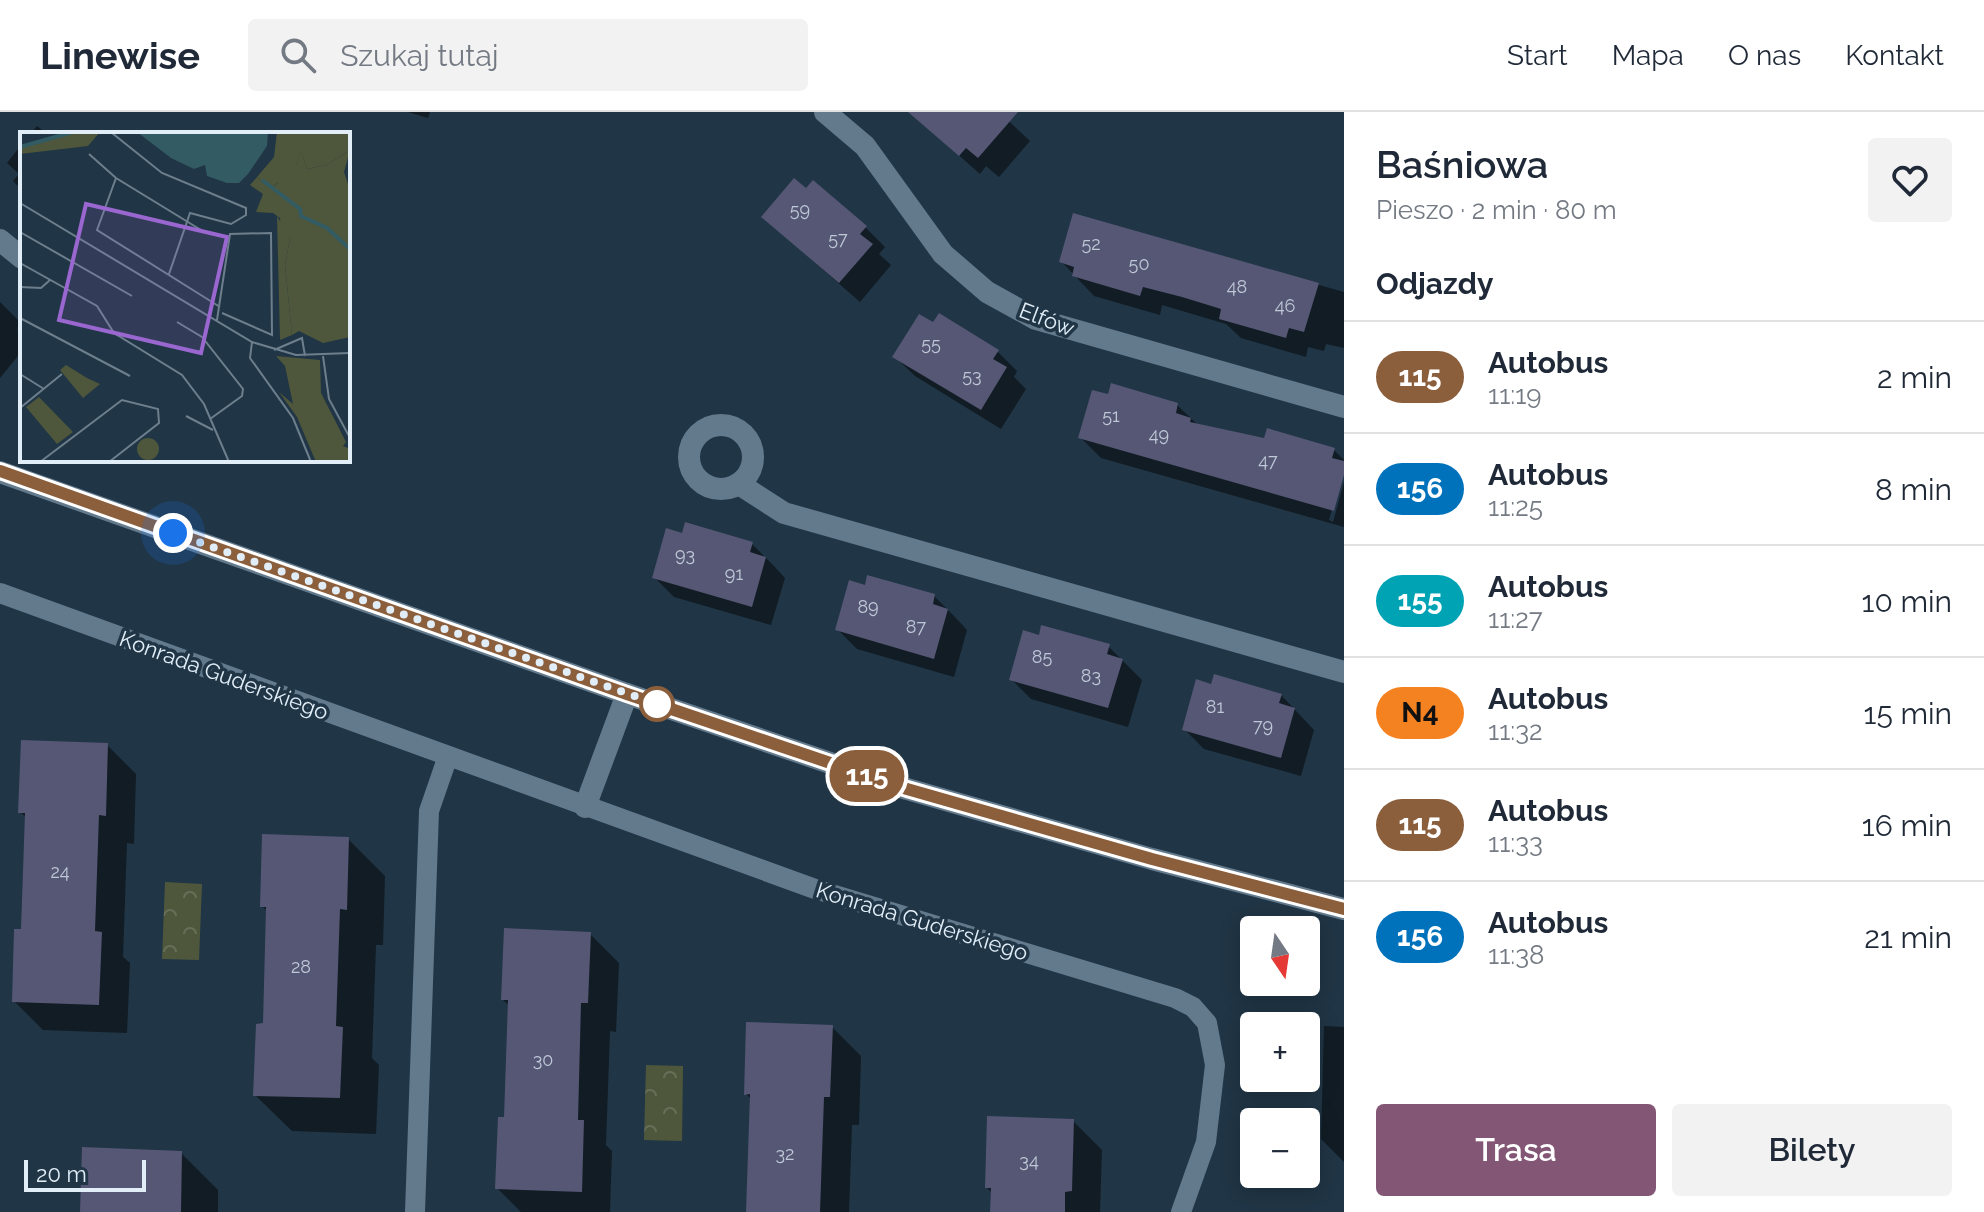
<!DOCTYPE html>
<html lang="pl">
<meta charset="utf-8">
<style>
body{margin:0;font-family:Raleway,sans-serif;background:#f2f2f3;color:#1f2937;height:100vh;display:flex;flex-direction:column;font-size:30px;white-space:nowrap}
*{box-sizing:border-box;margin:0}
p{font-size:26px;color:#747a83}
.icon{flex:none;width:44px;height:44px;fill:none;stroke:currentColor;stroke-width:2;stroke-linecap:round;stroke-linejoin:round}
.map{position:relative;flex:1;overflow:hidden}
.drawer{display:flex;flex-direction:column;background:#fff;width:640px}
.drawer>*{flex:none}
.badge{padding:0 16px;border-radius:26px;font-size:28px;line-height:52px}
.needle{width:52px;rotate:167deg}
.tools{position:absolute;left:1240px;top:804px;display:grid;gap:16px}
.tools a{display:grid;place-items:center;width:80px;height:80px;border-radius:8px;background:#fff;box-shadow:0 4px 20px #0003;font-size:40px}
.scale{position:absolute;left:24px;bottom:20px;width:122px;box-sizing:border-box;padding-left:8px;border:4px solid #e1eef8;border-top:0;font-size:22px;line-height:28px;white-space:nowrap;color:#e1eef8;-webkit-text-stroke:6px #203545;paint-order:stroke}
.you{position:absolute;width:40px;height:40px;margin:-20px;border:6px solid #fff;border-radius:50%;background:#1a73e8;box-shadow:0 0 0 12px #1a73e833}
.map>.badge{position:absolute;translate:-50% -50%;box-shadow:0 0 0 4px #fff}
h2{padding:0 32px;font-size:30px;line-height:72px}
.round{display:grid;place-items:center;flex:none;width:84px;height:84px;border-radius:8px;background:#f2f2f3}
.summary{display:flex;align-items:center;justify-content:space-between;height:136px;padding:0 32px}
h1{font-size:38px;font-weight:600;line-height:60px}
.primary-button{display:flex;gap:16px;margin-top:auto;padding:16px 32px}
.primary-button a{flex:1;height:92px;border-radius:8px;background:#835675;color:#fff;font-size:32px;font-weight:600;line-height:92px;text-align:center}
.primary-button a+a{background:#f2f2f3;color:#1f2937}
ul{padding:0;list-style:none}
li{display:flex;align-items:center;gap:24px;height:112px;padding:0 32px;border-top:2px solid #e0e1e3}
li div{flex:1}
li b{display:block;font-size:30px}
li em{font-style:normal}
li .badge{min-width:88px;font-weight:700;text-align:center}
header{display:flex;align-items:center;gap:48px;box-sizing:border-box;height:112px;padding:0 40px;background:#fff;border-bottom:2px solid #e0e1e3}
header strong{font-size:38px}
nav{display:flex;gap:44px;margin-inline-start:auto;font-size:28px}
.search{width:560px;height:72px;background:#f2f2f3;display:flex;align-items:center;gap:20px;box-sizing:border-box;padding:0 28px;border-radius:8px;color:#747a83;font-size:30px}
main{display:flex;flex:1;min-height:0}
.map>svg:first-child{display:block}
.forest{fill:url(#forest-crowns)}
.shadow{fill:#0007}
.building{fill:#555774}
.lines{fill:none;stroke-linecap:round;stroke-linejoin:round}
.service{stroke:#637a8d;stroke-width:20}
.minor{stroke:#637a8d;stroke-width:22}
.tertiary{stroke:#637a8d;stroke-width:22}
.line-casing{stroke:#fff;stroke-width:18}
.line{stroke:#8b5e3c;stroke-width:12}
.walk{stroke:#e1eef8;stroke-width:8;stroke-dasharray:0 14.4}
.stop-dot{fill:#fff;stroke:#8b5e3c;stroke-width:4}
.labels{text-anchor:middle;stroke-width:7;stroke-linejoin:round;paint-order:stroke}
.number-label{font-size:18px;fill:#bec8d7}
.street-label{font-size:22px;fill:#e1eef8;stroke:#203545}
.inset-river{fill:none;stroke:#335b63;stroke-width:4}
.inset-road{fill:none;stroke:#6d7f8d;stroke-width:2}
.view{fill:#9a66d0;fill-opacity:0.15;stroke:#9a66d0;stroke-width:4}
.inset-edge{fill:none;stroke:#e1eef8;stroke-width:4}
</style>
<header>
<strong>Linewise</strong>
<div class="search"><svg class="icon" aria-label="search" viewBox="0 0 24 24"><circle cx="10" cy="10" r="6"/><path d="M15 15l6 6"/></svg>Szukaj tutaj</div>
<nav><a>Start</a><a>Mapa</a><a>O nas</a><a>Kontakt</a></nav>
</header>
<main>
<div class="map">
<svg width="1344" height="1100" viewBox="0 0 1344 1100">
<defs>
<pattern id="forest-crowns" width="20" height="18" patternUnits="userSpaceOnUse" patternTransform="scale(2)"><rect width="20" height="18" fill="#4e573b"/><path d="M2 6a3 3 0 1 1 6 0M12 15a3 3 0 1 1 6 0" fill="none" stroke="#676f58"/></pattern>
</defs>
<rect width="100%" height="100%" fill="#203545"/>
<g class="forest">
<polygon points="165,770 202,772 199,848 162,847"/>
<polygon points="646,953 683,954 682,1029 644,1028"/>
</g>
<g class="shadow">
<polygon points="408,0 430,0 428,6"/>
<polygon points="910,0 999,0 1030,29 999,65 986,54 980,62"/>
<polygon points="37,14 47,22 31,22"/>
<polygon points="22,32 22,78 13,69 19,62 7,51"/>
<polygon points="1074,103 1344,180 1344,236 1326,232 1324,239 1308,235 1306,245 1241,226 1226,212 1162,193 1160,203 1094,184 1061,149"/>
<polygon points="763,105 865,115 885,135 879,142 891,153 860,190"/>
<polygon points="0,190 22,212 17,218 22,223 22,239 0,266"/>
<polygon points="997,239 1017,259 1014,265 1026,277 1001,317 915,264 895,245"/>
<polygon points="1177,293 1198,313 1265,328 1334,338 1344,348 1344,355 1329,408 1333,410 1344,370 1344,415 1101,346 1081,326"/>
<polygon points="683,423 752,432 772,452 785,466 771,513 674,485 654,465"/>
<polygon points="866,475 934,484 954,504 967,518 954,565 857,537 837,517"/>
<polygon points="1040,525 1108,534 1142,568 1128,615 1031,587 1011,567"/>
<polygon points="1281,583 1314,618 1301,664 1204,637 1184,617"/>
<polygon points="107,633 136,662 134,732 127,731 123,845 130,851 127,921 43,918 14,889 23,819 27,706 20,700"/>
<polygon points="348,727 385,764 383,833 376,833 372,946 379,953 376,1022 292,1019 255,983 265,913 268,800 262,794"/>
<polygon points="590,822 619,851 616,920 610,919 606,1033 612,1039 610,1100 521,1100 497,1076 506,1007 510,894 503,888"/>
<polygon points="1324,914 1344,915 1344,1050 1321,1027"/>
<polygon points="832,915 861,944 859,1013 852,1013 849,1100 748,1100 752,988 746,982"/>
<polygon points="1073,1009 1102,1038 1100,1100 992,1100 993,1082 987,1076"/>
<polygon points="181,1041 218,1078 218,1100 82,1100"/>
</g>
<g class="building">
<polygon points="908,0 1018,0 978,46 966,36 959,44"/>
<polygon points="794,66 806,76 813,68 867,114 860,122 873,132 839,171 761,105"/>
<polygon points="1073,101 1319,171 1304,220 1289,216 1286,226 1219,207 1221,197 1182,185 1143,175 1140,184 1072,164 1074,155 1059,150"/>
<polygon points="939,201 999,238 993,247 1007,255 981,298 892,245 919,202 933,210"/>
<polygon points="1111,271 1178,291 1176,301 1191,306 1190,310 1264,326 1267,316 1335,336 1332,346 1344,349 1344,363 1334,399 1078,326 1092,278 1108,282"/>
<polygon points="685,410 753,430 750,440 766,445 752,495 652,466 666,416 682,421"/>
<polygon points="867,463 935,482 933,492 948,497 934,547 835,518 849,468 865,473"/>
<polygon points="1041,513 1110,532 1107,542 1123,547 1108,596 1009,568 1023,518 1039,523"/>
<polygon points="1214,562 1282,582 1279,591 1295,596 1281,646 1182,618 1196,567 1211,572"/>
<polygon points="21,628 108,631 106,704 99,703 95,819 102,820 99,893 12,890 14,817 21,817 25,701 18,701"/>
<polygon points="262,722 349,725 347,798 340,797 336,914 343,915 340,986 253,984 256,912 263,911 266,795 260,795"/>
<polygon points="504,816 591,820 588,891 581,891 578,1008 584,1008 582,1080 495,1077 498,1005 504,1005 508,888 501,888"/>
<polygon points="746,910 833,913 830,985 824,985 820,1100 746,1100 750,982 744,983"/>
<polygon points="987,1004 1074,1007 1072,1079 1065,1080 1065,1100 990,1100 991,1076 985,1076"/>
<polygon points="82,1035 182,1039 181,1100 80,1100"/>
</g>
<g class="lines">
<g class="service">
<polyline points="0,481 815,777 1175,886 1193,895 1207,911 1215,953 1206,1030 1181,1100"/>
<polyline points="415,1100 429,699 448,644"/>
</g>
<g class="minor">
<polyline points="825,0 865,34 943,142 987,180 1036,207 1344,295"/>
<polyline points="0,128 22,146"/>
<circle cx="721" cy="345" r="32"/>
<polyline points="739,372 784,401 1344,560"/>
<polyline points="585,695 627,582"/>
</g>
<polyline class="tertiary" points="0,360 627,582 907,677 1152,747 1344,797"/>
</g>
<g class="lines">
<g class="line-casing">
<polyline id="line" points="0,359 627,582 907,677 1152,747 1344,797"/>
</g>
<use href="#line" class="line"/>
<polyline class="walk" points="173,421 657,592"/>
</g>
<circle class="stop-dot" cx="657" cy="592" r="16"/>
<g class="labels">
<g class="number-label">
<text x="800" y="104">59</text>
<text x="838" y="133">57</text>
<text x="1091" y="138">52</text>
<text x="1139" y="158">50</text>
<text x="1237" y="181">48</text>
<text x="1285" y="200">46</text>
<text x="931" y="238">55</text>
<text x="972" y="270">53</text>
<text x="1111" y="310">51</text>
<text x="1159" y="329">49</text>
<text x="1268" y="355">47</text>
<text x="685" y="449">93</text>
<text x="734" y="468">91</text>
<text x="868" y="501">89</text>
<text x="916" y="521">87</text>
<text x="1042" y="551">85</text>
<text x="1091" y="570">83</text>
<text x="1215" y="601">81</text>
<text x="1263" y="620">79</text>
<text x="60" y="766">24</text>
<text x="301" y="861">28</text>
<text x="543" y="954">30</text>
<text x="785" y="1048">32</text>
<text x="1029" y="1055">34</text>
</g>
<g class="street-label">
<text transform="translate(1047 207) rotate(21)" y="8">Elfów</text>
<text transform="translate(224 563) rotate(20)" y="8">Konrada Guderskiego</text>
<text transform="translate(922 809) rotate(17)" y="8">Konrada Guderskiego</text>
</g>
</g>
<g transform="translate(20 20)">
<rect width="330" height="330" fill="#203545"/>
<path d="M257,0h73v18l-23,15 -20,4 -6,-18 -5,15 -24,22 -15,-11 17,-20zM257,84l13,22 -5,27 7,70 -12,5zM256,224l44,4 1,33 25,49 -3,4 7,3v13h-34l-19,-45 -18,-25 14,12 -8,-38zM46,233l21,13 13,6 -17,14 -23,-28zM19,265l34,35 -16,12 -31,-37zM117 317a11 11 0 1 1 22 0a11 11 0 1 1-22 0Z" fill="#4e573b"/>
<path d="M55,0h25l-12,14 -68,8v-6zM281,18l6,19 20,-4 23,-15 -6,22 6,18v147l-27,6 -24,-12 -7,4 -7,-70 5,-27 -9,-6 -1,-14 -7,-5 -17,-1 7,-18 -13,-9 7,-8 15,11 6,-5 -5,-15 23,-2z" fill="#4e573b"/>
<path d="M117,0h131l-1,14 -19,28 -9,9h-12l-20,-7 -2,-11 -11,4 -23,-11z" fill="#335b63"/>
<path class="inset-river" d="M0,15l53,-15M242,48l38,29 1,7 26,12 23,21"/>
<path class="inset-road" d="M92,1l50,40 84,35v7l-15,9 -41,-11 -21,61M69,22l27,24 85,52M96,46l-19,52 123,77M0,71l232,139 44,13 54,-2M0,100l112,64M0,131l77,43 17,27 68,42 22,29 25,58M0,155l21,1 9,-8M0,186l110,58M197,188l13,-86 41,-1 1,102 -50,-22M157,190l25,15 41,52 -1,7 -32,23M232,210l-2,16 43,60 18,44M254,218l28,-12 3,18M303,224l6,43 21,39M0,242l24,15M0,276l42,-34M166,284l27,14M20,330l82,-62 36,9 1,14 -50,39"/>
<path class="view" d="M66,72l141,33 -26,116 -142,-33z"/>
<rect width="330" height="330" class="inset-edge"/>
</g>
</svg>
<div class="tools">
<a><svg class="needle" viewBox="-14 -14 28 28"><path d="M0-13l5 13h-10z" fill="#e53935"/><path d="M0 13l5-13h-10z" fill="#747a83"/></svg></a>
<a>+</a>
<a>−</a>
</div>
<div class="scale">20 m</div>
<div class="you" style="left:173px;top:421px"></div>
<b class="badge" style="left:867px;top:664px;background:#8b5e3c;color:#fff">115</b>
</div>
<section class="drawer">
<div class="summary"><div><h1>Baśniowa</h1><p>Pieszo · 2 min · 80 m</p></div><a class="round"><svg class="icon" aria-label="heart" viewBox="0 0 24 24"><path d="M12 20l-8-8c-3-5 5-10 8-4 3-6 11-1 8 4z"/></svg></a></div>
<h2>Odjazdy</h2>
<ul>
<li><span class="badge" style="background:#8b5e3c;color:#fff">115</span><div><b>Autobus</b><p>11:19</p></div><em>2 min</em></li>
<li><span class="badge" style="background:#0072bc;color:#fff">156</span><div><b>Autobus</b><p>11:25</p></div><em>8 min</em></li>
<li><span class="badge" style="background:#00a3b4;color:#fff">155</span><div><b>Autobus</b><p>11:27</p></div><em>10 min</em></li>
<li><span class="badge" style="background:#f58220;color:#111">N4</span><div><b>Autobus</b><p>11:32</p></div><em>15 min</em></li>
<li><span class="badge" style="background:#8b5e3c;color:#fff">115</span><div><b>Autobus</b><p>11:33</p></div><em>16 min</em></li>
<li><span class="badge" style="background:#0072bc;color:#fff">156</span><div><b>Autobus</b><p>11:38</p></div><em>21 min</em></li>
</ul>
<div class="primary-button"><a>Trasa</a><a>Bilety</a></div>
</section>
</main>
